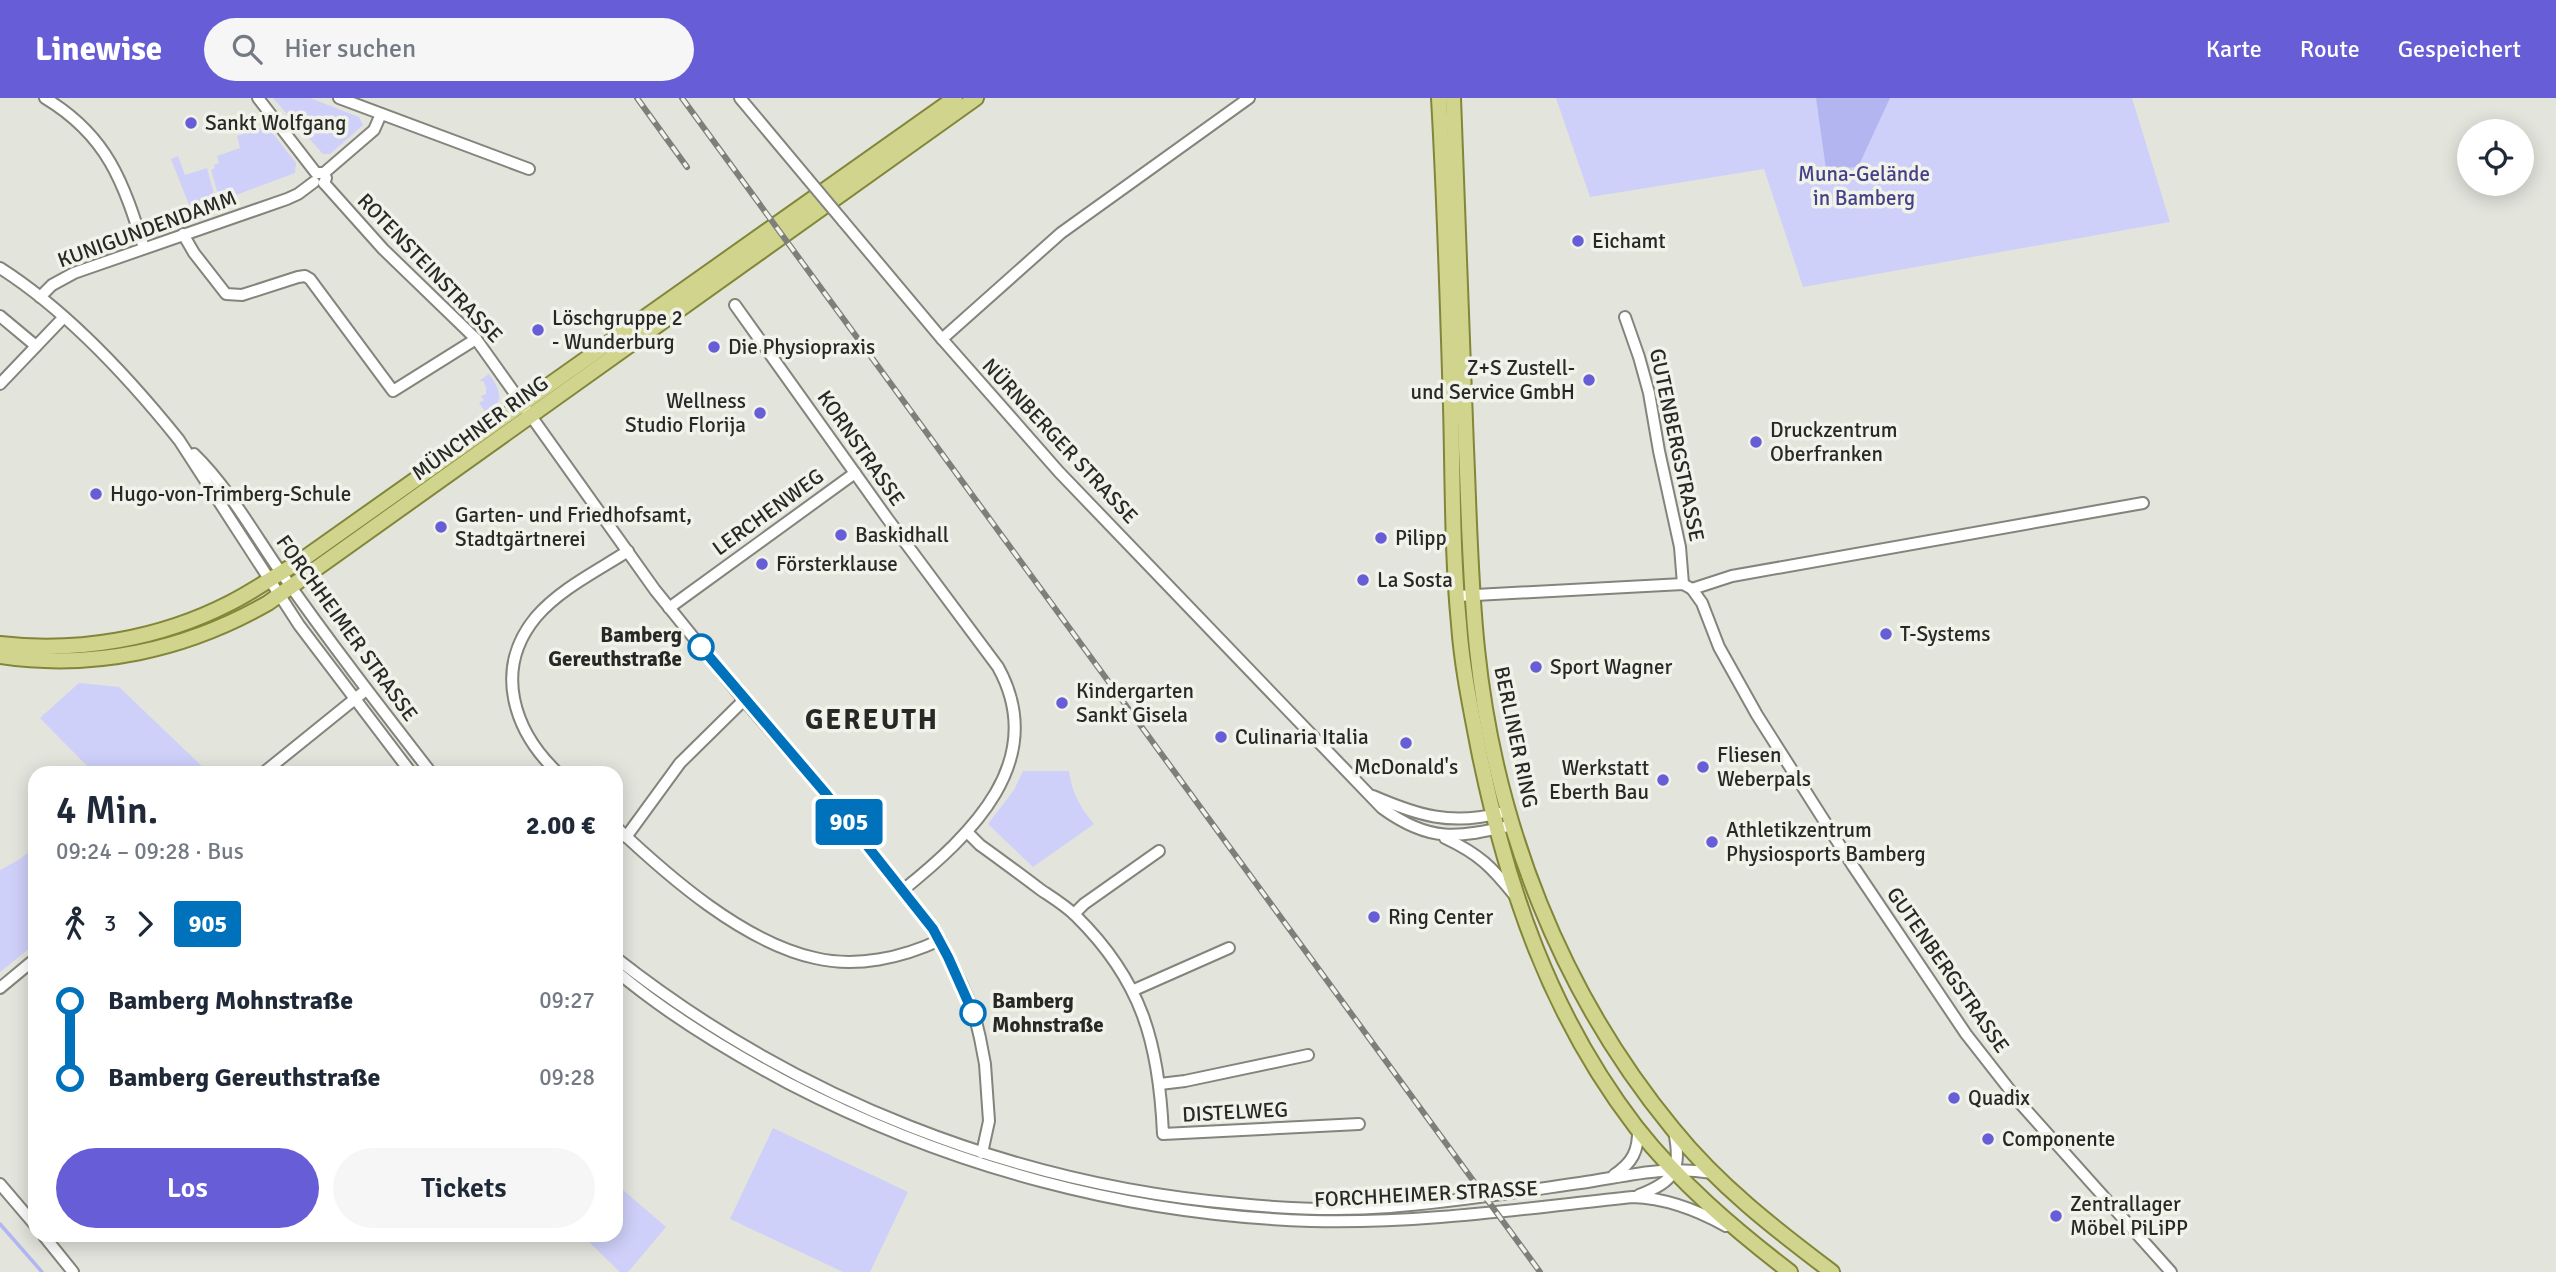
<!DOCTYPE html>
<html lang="de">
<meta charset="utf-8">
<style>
body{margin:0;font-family:Signika,sans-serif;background:#f6f6f7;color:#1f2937;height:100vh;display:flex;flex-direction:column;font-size:26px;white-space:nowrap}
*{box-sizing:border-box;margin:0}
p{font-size:23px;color:#747a83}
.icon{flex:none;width:38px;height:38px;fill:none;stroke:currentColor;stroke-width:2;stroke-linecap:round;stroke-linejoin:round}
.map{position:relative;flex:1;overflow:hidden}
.details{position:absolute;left:28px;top:668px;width:595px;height:476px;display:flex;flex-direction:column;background:#fff;border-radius:21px;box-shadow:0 4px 18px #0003}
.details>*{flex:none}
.badge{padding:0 14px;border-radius:5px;font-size:24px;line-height:46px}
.tools{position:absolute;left:2457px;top:21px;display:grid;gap:14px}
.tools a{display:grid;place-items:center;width:77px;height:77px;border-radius:50%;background:#fff;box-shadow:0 4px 18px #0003;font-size:35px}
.map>.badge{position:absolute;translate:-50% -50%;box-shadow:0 0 0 4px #fff}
.legs{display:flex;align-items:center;gap:10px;height:77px;padding:0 28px;font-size:23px}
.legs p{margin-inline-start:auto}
.headline{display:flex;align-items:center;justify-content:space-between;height:119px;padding:0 28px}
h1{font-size:38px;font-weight:600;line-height:52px}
.primary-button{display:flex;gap:14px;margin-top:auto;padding:14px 28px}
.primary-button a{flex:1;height:80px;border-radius:42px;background:#675dd6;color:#fff;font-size:28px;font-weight:600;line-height:80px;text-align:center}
.primary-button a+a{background:#f6f6f7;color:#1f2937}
ul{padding:0 28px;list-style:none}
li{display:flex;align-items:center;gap:24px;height:77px;font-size:26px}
li i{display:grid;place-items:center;width:10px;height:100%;margin:0 9px;background:currentColor}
li i::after{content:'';width:18px;height:18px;margin:-9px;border:5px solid;border-radius:50%;background:#fff}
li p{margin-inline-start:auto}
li:first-child i{background:linear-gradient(#0000 50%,currentColor 0)}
li:last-child i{background:linear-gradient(currentColor 50%,#0000 0)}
header{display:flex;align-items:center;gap:42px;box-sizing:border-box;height:98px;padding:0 35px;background:#675dd6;color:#fff}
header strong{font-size:33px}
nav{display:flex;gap:38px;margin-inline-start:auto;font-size:24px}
.search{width:490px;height:63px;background:#f6f6f7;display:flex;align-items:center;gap:18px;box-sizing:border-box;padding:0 24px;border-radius:38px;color:#747a83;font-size:26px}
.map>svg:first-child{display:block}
.green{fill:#ced0f9}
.water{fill:#b3b5f0}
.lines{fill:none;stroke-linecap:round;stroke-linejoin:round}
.stream{stroke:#b3b5f0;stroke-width:3.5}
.minor-casing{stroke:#84847d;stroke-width:14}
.major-casing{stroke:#828638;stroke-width:18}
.minor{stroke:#fff;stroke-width:10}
.major{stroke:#d1d48d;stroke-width:14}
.rail-casing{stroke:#7e7f7a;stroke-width:6}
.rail{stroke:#f1f2e9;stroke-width:3.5;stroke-dasharray:10;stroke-linecap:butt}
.minor-bridge-casing{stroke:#84847d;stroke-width:14;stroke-linecap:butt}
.minor-bridge{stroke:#fff;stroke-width:10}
.line-1-casing{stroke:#fff;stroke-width:16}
.line-1{stroke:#0072bc;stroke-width:10}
.poi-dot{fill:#675dd6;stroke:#f1f2e9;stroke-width:2.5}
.stop-1-dot{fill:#fff;stroke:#0072bc;stroke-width:3.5}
.labels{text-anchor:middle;stroke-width:7;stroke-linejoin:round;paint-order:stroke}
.poi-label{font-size:21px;fill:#282926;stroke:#f1f2e9;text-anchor:start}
.park-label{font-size:21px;fill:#454186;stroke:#f1f2e9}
.street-label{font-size:21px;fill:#282926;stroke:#f1f2e9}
.stop-label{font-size:21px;font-weight:bold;fill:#282926;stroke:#f1f2e9;text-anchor:end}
.district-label{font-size:28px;font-weight:bold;letter-spacing:2px;fill:#282926;stroke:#f1f2e9}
</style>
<header>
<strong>Linewise</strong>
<div class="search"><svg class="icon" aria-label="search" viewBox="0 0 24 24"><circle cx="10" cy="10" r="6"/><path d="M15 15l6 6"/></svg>Hier suchen</div>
<nav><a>Karte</a><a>Route</a><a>Gespeichert</a></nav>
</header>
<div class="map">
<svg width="2556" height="1174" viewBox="0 0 2556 1174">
<rect width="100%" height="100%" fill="#e3e4dc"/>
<g class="green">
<polygon points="273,0 310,0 359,19 363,27 330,56 323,56"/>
<polygon points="1556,0 2132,0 2170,124 1803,189 1764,71 1590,99"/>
<polygon points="267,28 296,65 295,75 220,103 211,72 215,70 214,67 219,65 217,58 240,50 237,38"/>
<polygon points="178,58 185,77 207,70 216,103 191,112 171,61"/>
<path d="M489,276c12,17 16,28 -2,40l-8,-11 5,-3 -3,-4 5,-2v-7l-3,-6h-4z"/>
<polygon points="79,585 119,589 209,675 94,675 40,620"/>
<path d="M1023,673h46c3,22 11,36 25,53l-61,43 -45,-43 26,-34z"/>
<polygon points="35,749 35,846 0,874 0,772 20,761"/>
<polygon points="773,1030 908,1094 870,1174 843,1174 730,1121"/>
<polygon points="616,1086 666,1129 628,1174 620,1174 583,1138 616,1138"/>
</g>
<polygon class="water" points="1816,0 1890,0 1858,69 1826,71"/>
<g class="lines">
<polyline class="stream" points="0,1126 42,1174"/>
<g class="minor-casing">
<g id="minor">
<path d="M45,0c63,38 78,84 99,150"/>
<polyline points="258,0 316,75 324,75 326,80 324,85"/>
<polyline points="339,0 529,71"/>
<polyline points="740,0 807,80"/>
<polyline points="324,75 374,32 381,16"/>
<polyline points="324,85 383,151 476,241 655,492 744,602 827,697 933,831 961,885 974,915 980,940 985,966 989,1023 982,1055"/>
<path d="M843,123l99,118 117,133 323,336c48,35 75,30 131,17"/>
<polyline points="183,136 194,155 226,196 242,197 298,179 305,178 310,181 393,293 476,241"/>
<path d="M0,170c66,42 130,111 179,172l120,185 113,149"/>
<polyline points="40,199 52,187 74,175 287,101 298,96 314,84"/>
<path d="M735,207l152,213 111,149c52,94 -27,168 -95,223"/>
<polyline points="0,218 36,248"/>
<polyline points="1625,219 1639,259 1649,295 1659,353 1680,449 1683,486"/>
<polyline points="942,241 1061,135 1249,0"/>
<polyline points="0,286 63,220"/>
<path d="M194,356c34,33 59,78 86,117 48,69 100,136 152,203"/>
<polyline points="1692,491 1732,478 2143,405"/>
<polyline points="1457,498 1683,486 1692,491 1702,505 1719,549 1757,617 1853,768 1966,936 2020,1005 2171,1174"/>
<polyline points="669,510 855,375"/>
<polyline points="262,676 366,592"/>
<path d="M559,676c-46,-43 -66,-105 -23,-157 24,-28 61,-46 92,-66"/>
<path d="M1373,698c44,19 78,30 127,17"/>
<path d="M616,729c53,50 127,115 199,131 41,10 87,0 125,-18"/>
<path d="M967,734l13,13c21,15 41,30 61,45 12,8 25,16 35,26 66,65 83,127 87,218l196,-10"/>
<polyline points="626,739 680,665 744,602"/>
<path d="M1445,740c34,16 47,29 70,58"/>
<polyline points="1074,816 1084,806 1159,753"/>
<path d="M616,860c178,140 397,227 623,246 50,5 101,7 151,3 64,-5 127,-15 190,-24 48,-7 84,-18 133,-10"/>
<path d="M616,873c52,44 112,80 172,112 162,84 339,132 523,138 107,3 216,-13 322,-24 34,1 64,13 93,29"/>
<polyline points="0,890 35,861"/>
<polyline points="1134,892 1229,850"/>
<polyline points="1160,986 1185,983 1308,957"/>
<path d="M1614,1077c18,-12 25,-24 24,-47"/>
<polyline points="0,1086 35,1127"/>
<path d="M1639,1097c36,-14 43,-25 35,-64"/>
<polyline points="44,1138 73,1174"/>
</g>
</g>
<g class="major-casing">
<g id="major">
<path d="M1439,0c6,103 9,205 12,308 2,73 1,146 8,218 3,43 12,85 20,127 28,137 71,264 157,376 44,56 98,102 154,145"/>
<path d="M1453,0c4,117 8,234 13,350 3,67 4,135 11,201 18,175 84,344 196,480 45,56 102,100 159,143"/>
<path d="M0,546c78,9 160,-5 230,-41 24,-12 46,-28 69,-41l656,-464"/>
<path d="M0,558c94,14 186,-6 268,-53l708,-505"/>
</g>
</g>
<use href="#minor" class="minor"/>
<use href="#major" class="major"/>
<g class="rail-casing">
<g id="rail">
<polyline points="637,0 687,69"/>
<polyline points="682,0 1540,1174"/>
</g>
</g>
<use href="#rail" class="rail"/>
<g class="minor-bridge-casing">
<polyline id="minor-bridge" points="807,80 843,123"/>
</g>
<use href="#minor-bridge" class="minor-bridge"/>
</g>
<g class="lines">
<g class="line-1-casing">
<polyline id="line-1" points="701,549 827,697 933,831 948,859 973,915"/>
</g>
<use href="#line-1" class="line-1"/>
</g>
<g class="poi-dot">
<circle cx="191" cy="25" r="7"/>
<circle cx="1578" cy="143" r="7"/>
<circle cx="538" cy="232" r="7"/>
<circle cx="714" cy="249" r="7"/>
<circle cx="1589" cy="282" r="7"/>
<circle cx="760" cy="315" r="7"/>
<circle cx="1756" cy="344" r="7"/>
<circle cx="96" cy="396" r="7"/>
<circle cx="441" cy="429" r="7"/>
<circle cx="841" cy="437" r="7"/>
<circle cx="1381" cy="440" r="7"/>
<circle cx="762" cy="466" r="7"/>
<circle cx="1363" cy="482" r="7"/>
<circle cx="1886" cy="536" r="7"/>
<circle cx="1536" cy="569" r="7"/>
<circle cx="1062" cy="605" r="7"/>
<circle cx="1221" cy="639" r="7"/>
<circle cx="1406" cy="645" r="7"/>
<circle cx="1703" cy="669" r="7"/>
<circle cx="1663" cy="682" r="7"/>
<circle cx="1712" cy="744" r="7"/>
<circle cx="1374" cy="819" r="7"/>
<circle cx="1954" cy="1000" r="7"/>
<circle cx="1988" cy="1041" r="7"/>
<circle cx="2056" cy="1118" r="7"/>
</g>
<g class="stop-1-dot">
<circle cx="701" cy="549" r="12"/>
<circle cx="973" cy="915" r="12"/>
</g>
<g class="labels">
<g class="poi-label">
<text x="205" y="32">Sankt Wolfgang</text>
<text x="1592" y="150">Eichamt</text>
<text x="552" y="227">Löschgruppe 2<tspan x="552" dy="24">- Wunderburg</tspan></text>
<text x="728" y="256">Die Physiopraxis</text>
<text x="1575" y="277" text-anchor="end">Z+S Zustell-<tspan x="1575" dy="24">und Service GmbH</tspan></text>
<text x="746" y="310" text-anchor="end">Wellness<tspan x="746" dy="24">Studio Florija</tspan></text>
<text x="1770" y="339">Druckzentrum<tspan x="1770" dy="24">Oberfranken</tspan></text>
<text x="110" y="403">Hugo-von-Trimberg-Schule</text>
<text x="455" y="424">Garten- und Friedhofsamt,<tspan x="455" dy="24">Stadtgärtnerei</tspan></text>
<text x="855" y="444">Baskidhall</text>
<text x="1395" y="447">Pilipp</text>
<text x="776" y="473">Försterklause</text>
<text x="1377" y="489">La Sosta</text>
<text x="1900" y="543">T-Systems</text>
<text x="1550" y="576">Sport Wagner</text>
<text x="1076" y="600">Kindergarten<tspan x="1076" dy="24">Sankt Gisela</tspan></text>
<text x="1235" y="646">Culinaria Italia</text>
<text x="1717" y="664">Fliesen<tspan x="1717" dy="24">Weberpals</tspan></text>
<text x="1406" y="676" text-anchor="middle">McDonald's</text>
<text x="1649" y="677" text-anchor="end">Werkstatt<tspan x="1649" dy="24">Eberth Bau</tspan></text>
<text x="1726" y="739">Athletikzentrum<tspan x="1726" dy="24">Physiosports Bamberg</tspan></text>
<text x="1388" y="826">Ring Center</text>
<text x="1968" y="1007">Quadix</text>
<text x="2002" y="1048">Componente</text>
<text x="2070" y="1113">Zentrallager<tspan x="2070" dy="24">Möbel PiLiPP</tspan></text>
</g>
<g class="park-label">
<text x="1864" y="83">Muna-Gelände<tspan x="1864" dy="24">in Bamberg</tspan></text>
</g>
<g class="street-label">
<text transform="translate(147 131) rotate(-20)" y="7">KUNIGUNDENDAMM</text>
<text transform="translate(430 170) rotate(46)" y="7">ROTENSTEINSTRASSE</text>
<text transform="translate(480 330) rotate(-36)" y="7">MÜNCHNER RING</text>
<text transform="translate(1060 343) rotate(47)" y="7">NÜRNBERGER STRASSE</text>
<text transform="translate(1677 347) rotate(78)" y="7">GUTENBERGSTRASSE</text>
<text transform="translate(861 350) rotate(55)" y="7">KORNSTRASSE</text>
<text transform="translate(768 414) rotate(-36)" y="7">LERCHENWEG</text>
<text transform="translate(347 530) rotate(54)" y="7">FORCHHEIMER STRASSE</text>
<text transform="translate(1516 639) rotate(78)" y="7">BERLINER RING</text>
<text transform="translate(1948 872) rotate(55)" y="7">GUTENBERGSTRASSE</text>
<text transform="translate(1235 1014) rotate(-3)" y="7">DISTELWEG</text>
<text transform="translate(1426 1096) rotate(-3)" y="7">FORCHHEIMER STRASSE</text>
</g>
<g class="stop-label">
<text x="682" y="544">Bamberg<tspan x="682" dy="24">Gereuthstraße</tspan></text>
<text x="992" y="910" text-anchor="start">Bamberg<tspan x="992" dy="24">Mohnstraße</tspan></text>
</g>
<g class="district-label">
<text x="872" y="631">GEREUTH</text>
</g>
</g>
</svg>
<div class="tools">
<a><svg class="icon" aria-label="locate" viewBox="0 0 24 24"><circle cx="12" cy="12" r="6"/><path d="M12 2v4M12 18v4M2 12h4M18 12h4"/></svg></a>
</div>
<b class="badge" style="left:849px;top:724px;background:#0072bc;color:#fff">905</b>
<section class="details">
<div class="headline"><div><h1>4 Min.</h1><p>09:24 – 09:28 · Bus</p></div><b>2.00 €</b></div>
<div class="legs"><svg class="icon" aria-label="walk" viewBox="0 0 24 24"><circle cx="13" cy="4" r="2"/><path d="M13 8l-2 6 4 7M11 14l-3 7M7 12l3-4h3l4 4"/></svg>3<svg class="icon" aria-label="forward" viewBox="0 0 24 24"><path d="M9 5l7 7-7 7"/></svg><b class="badge" style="background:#0072bc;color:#fff">905</b></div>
<ul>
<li><i style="color:#0072bc"></i><b>Bamberg Mohnstraße</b><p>09:27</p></li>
<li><i style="color:#0072bc"></i><b>Bamberg Gereuthstraße</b><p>09:28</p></li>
</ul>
<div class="primary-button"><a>Los</a><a>Tickets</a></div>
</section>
</div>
